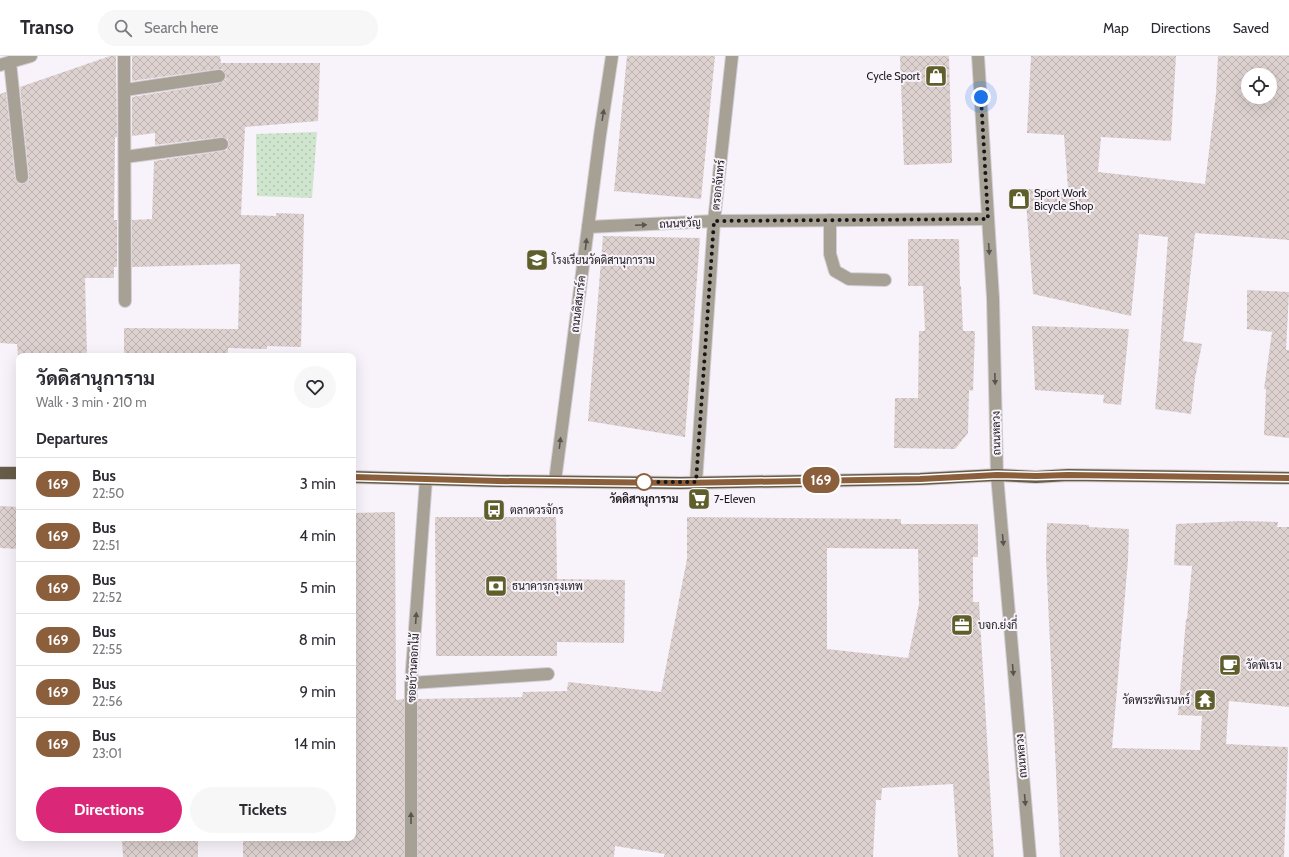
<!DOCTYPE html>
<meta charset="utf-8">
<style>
body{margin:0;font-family:Cabin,Sarabun,sans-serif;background:#f7f7f7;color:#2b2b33;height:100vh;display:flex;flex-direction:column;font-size:15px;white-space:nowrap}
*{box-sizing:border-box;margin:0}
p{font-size:13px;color:#7c7c81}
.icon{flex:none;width:22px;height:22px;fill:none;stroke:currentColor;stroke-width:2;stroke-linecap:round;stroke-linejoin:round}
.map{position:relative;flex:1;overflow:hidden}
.details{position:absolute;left:16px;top:297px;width:340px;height:488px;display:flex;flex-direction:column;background:#fff;border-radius:8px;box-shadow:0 4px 16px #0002}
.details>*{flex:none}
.badge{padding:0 8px;border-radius:13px;font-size:14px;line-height:26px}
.controls{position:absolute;left:1241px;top:12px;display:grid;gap:8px}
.controls a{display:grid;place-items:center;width:36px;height:36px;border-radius:50%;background:#fff;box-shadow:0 4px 16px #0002;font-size:20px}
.you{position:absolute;width:20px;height:20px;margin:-10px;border:3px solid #fff;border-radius:50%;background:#1a73e8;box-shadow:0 0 0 6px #1a73e833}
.map>.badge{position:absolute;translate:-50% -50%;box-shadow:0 0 0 2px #fff}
h2{padding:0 20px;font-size:15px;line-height:36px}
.round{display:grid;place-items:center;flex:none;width:42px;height:42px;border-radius:21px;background:#f7f7f7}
.headline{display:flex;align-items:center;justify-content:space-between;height:68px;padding:0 20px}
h1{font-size:19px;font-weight:700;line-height:30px}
.action{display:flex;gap:8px;margin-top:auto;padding:8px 20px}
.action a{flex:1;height:46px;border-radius:24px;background:#db2777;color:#fff;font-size:16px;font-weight:700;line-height:46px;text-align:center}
.action a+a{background:#f7f7f7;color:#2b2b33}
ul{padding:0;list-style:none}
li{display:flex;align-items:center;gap:12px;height:52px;padding:0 20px;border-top:1px solid #e1e1e2}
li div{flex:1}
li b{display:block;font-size:15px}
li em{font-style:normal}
li .badge{min-width:44px;font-weight:700;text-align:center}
header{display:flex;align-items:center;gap:24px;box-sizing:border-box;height:56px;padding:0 20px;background:#fff;border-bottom:1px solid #e1e1e2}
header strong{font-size:19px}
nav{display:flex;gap:22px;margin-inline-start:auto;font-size:14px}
.search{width:280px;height:36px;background:#f7f7f7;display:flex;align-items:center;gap:10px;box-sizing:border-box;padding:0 14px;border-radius:22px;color:#7c7c81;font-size:15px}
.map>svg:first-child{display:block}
.grass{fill:url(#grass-dots)}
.building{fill:url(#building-cross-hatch);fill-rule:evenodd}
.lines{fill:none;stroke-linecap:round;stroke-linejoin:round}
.minor-casing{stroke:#d4cfd6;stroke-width:14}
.major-casing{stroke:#d4cfd6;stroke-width:14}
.minor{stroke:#a7a195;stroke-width:12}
.major{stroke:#675c47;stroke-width:12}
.oneway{fill:#585550}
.line-casing{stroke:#fff;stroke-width:9}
.line{stroke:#8b5e3c;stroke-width:6}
.walk{stroke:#171618;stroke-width:4;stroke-dasharray:0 7.2}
.stop-dot{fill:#fff;stroke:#8b5e3c;stroke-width:2}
.labels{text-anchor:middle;stroke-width:4;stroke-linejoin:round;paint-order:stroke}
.poi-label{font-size:11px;fill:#171618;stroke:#f8f2fa;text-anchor:start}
.street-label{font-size:11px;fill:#171618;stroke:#f8f2fa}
.stop-label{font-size:11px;font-weight:bold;fill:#171618;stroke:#f8f2fa}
</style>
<header>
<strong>Transo</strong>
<div class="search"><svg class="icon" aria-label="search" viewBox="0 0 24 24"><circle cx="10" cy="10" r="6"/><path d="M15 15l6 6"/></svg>Search here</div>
<nav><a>Map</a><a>Directions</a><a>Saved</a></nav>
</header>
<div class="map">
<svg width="1289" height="801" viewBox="0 0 1289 801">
<defs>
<pattern id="grass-dots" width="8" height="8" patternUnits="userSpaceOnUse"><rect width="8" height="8" fill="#cfe5cd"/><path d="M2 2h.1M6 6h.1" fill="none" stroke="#b1c4af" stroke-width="1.8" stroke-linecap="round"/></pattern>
<pattern id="building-cross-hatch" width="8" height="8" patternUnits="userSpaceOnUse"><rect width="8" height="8" fill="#ddd2d0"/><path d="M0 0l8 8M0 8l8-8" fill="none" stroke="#bdb4b2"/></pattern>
</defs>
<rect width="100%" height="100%" fill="#f8f2fa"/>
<polygon class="grass" points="317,76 312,142 257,140 256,78"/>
<g class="building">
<polygon points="110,0 116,0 117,81 115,81 114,164 117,164 117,211 114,211 114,222 85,222 87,300 18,300 17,288 0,287 0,38 6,36 15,122 19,128 23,128 29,124 29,120 20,31"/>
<polygon points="132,0 220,0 221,7 320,7 318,65 245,71 241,159 276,160 276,157 304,158 301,291 267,290 267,293 228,292 228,300 124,300 124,272 238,273 240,208 132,211 132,164 152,163 154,105 223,95 227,94 229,87 228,83 221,81 155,89 155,77 132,80 132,41 220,27 226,23 226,19 222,13 218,13 132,25"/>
<polygon points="627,0 715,0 701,143 614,135"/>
<polygon points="900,0 949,0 952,107 904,109"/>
<path d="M1031,0h145l-5,85 -70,-4 -3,35 107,12 11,-90 2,-38h71v184l-94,-7 -12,108 19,3 -7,34 -4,36 -36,-5 3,-35 10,-137 -29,-3 -8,82 -98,-22 -8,-105h43l-4,-54 -37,-2zM1248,19h22v22h-22z"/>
<polygon points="603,180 700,182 685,381 588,365"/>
<polygon points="908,183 959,183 960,230 961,230 963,275 975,275 973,335 969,334 968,377 955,393 894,392 895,342 918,342 919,275 925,275 923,230 908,230"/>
<polygon points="1247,234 1289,236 1286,294 1289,294 1289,382 1264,379 1266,333 1264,333 1272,276 1247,273"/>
<polygon points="1032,270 1129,273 1121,349 1103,347 1104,339 1035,334"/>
<polygon points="0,450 19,451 19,493 0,492"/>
<polygon points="395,456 396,644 404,643 404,801 243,801 243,782 353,782 353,457"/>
<polygon points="435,461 556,461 557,523 625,524 624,587 557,586 557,600 436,600"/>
<path d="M687,461l214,2v5h77v33h-5v45h6l15,255h-36l-5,-73 -71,4 -1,12h-5l-3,57h-209l1,-3 -50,-8 -1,11h-196v-158l104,-2 1,-5 44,-1 1,-9 93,10 26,-133zM827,492l91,1 1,55 -11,54 -81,-9z"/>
<polygon points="1241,465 1278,466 1277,471 1289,471 1289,651 1229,645 1226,688 1288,691 1284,801 1060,801 1046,502 1047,467 1089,469 1089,471 1129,473 1128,504 1112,692 1200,694 1202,660 1178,659 1186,563 1187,563 1192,510 1174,509 1176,468"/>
<polygon points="122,782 198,782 198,801 123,801"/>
</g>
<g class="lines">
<g class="minor-casing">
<g id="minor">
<polyline points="124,0 125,245"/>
<polyline points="978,0 993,242 997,419 1030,801"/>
<polyline points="10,6 22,121"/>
<polyline points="0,9 31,0"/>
<polyline points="125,34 219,20"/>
<polyline points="125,101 222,88"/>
<polyline points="830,164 830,198 835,215 849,223 885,224"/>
<polyline points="588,171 714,165 988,163"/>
<polyline points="555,425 600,79 612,0"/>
<polyline points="696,426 714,165 732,0"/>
<polyline points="411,627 548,618"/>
<polyline points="411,801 411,627 426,423"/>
</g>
</g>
<g class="major-casing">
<g id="major">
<polyline points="0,417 19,417"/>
<polyline points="353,421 499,425 681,427 920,423 997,419 1036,421 1068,419 1289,422"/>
</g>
</g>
<use href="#minor" class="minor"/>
<use href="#major" class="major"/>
</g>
<defs><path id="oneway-solid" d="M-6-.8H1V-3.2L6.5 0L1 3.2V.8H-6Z"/></defs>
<g class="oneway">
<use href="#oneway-solid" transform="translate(603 59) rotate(-81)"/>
<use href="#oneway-solid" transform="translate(641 169) rotate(-3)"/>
<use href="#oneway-solid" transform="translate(586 188) rotate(-83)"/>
<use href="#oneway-solid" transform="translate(989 193) rotate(86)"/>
<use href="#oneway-solid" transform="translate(995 323) rotate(88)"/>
<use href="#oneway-solid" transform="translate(560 387) rotate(-83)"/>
<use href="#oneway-solid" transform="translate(1003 484) rotate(85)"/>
<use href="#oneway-solid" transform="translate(416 562) rotate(-86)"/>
<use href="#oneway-solid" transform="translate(1013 614) rotate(85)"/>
<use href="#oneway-solid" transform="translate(1025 744) rotate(85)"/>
<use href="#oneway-solid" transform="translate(411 762) rotate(-90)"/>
</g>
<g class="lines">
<g class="line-casing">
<polyline id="line" points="353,421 498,425 681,427 920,423 997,419 1036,420 1068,419 1289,422"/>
</g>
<use href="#line" class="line"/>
<polyline class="walk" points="644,426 696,426 714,165 988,163 981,41"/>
</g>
<defs>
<g id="shop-square" transform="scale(1.15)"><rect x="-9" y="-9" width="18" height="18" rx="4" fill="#5f5f2c" stroke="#f8f2fa"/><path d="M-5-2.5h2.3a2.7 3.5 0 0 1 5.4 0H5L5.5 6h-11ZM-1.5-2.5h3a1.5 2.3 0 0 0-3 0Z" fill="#fff"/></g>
<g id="school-square" transform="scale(1.15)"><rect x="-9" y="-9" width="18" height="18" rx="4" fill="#5f5f2c" stroke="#f8f2fa"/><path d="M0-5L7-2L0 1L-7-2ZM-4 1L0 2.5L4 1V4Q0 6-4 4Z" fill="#fff"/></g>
<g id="supermarket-square" transform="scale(1.15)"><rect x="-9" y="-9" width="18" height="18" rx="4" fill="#5f5f2c" stroke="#f8f2fa"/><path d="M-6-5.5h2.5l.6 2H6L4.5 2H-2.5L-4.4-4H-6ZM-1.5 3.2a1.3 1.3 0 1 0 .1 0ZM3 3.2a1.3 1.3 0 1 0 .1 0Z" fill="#fff"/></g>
<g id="bus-square" transform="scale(1.15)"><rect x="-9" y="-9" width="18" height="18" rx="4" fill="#5f5f2c" stroke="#f8f2fa"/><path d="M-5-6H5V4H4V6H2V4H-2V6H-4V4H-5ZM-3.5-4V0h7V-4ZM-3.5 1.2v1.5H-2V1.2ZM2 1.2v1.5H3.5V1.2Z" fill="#fff"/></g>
<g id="bank-square" transform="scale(1.15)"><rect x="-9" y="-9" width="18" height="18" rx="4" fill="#5f5f2c" stroke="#f8f2fa"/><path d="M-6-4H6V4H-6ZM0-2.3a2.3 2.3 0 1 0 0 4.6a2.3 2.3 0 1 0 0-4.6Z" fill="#fff"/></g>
<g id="office-square" transform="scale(1.15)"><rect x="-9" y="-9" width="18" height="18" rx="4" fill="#5f5f2c" stroke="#f8f2fa"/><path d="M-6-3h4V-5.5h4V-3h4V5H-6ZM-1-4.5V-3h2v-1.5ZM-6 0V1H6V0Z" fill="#fff"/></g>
<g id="cafe-square" transform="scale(1.15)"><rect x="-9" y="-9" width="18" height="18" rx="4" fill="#5f5f2c" stroke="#f8f2fa"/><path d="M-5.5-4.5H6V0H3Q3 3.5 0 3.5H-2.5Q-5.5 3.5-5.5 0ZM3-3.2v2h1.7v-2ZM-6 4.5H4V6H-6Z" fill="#fff"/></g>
<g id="temple-square" transform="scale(1.15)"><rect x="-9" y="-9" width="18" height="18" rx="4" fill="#5f5f2c" stroke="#f8f2fa"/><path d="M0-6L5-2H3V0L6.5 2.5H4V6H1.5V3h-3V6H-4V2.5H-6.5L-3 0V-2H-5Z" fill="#fff"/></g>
</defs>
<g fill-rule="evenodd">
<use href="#shop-square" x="936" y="20"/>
<use href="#shop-square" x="1019" y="143"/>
<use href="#school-square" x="537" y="204"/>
<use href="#supermarket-square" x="699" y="443"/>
<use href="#bus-square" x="494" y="454"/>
<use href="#bank-square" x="496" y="530"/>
<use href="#office-square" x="962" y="569"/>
<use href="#cafe-square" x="1230" y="609"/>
<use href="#temple-square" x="1205" y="644"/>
</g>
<circle class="stop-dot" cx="644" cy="426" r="8"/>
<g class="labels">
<g class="poi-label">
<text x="920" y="24" text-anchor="end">Cycle Sport</text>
<text x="1034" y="141">Sport Work<tspan x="1034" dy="13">Bicycle Shop</tspan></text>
<text x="552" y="208">โรงเรียนวัดดิสานุการาม</text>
<text x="714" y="447">7-Eleven</text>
<text x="510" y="458">ตลาดวรจักร</text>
<text x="512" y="534">ธนาคารกรุงเทพ</text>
<text x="978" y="573">บจก.ย่งกี่</text>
<text x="1246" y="613">วัดพิเรน</text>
<text x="1190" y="648" text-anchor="end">วัดพระพิเรนทร์</text>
</g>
<g class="street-label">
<text transform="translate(718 129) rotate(-84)" y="4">ตรอกจันทร์</text>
<text transform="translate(680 167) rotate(-3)" y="4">ถนนขวัญ</text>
<text transform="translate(578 248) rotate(-83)" y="4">ถนนดิสมาร์ค</text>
<text transform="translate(996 377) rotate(-91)" y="4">ถนนหลวง</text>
<text transform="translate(413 612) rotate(-87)" y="4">ซอยบ้านดอกไม้</text>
<text transform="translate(1021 700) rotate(-95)" y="4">ถนนหลวง</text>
</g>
<g class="stop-label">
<text x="644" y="447">วัดดิสานุการาม</text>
</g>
</g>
</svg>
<div class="controls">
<a><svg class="icon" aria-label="locate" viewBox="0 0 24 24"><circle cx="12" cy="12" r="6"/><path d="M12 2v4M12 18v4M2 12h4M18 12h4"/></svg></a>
</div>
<div class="you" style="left:981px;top:41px"></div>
<b class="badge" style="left:821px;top:424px;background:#8b5e3c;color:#fff">169</b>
<section class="details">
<div class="headline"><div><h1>วัดดิสานุการาม</h1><p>Walk · 3 min · 210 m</p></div><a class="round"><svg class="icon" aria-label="heart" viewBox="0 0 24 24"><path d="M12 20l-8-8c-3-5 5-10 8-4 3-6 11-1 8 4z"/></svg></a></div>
<h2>Departures</h2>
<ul>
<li><span class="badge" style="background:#8b5e3c;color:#fff">169</span><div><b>Bus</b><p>22:50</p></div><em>3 min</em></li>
<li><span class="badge" style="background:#8b5e3c;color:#fff">169</span><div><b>Bus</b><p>22:51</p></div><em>4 min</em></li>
<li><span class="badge" style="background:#8b5e3c;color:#fff">169</span><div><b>Bus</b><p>22:52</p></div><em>5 min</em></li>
<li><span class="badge" style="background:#8b5e3c;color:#fff">169</span><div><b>Bus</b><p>22:55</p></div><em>8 min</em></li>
<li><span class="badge" style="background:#8b5e3c;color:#fff">169</span><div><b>Bus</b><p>22:56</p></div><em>9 min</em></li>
<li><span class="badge" style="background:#8b5e3c;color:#fff">169</span><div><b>Bus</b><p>23:01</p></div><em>14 min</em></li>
</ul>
<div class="action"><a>Directions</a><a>Tickets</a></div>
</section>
</div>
